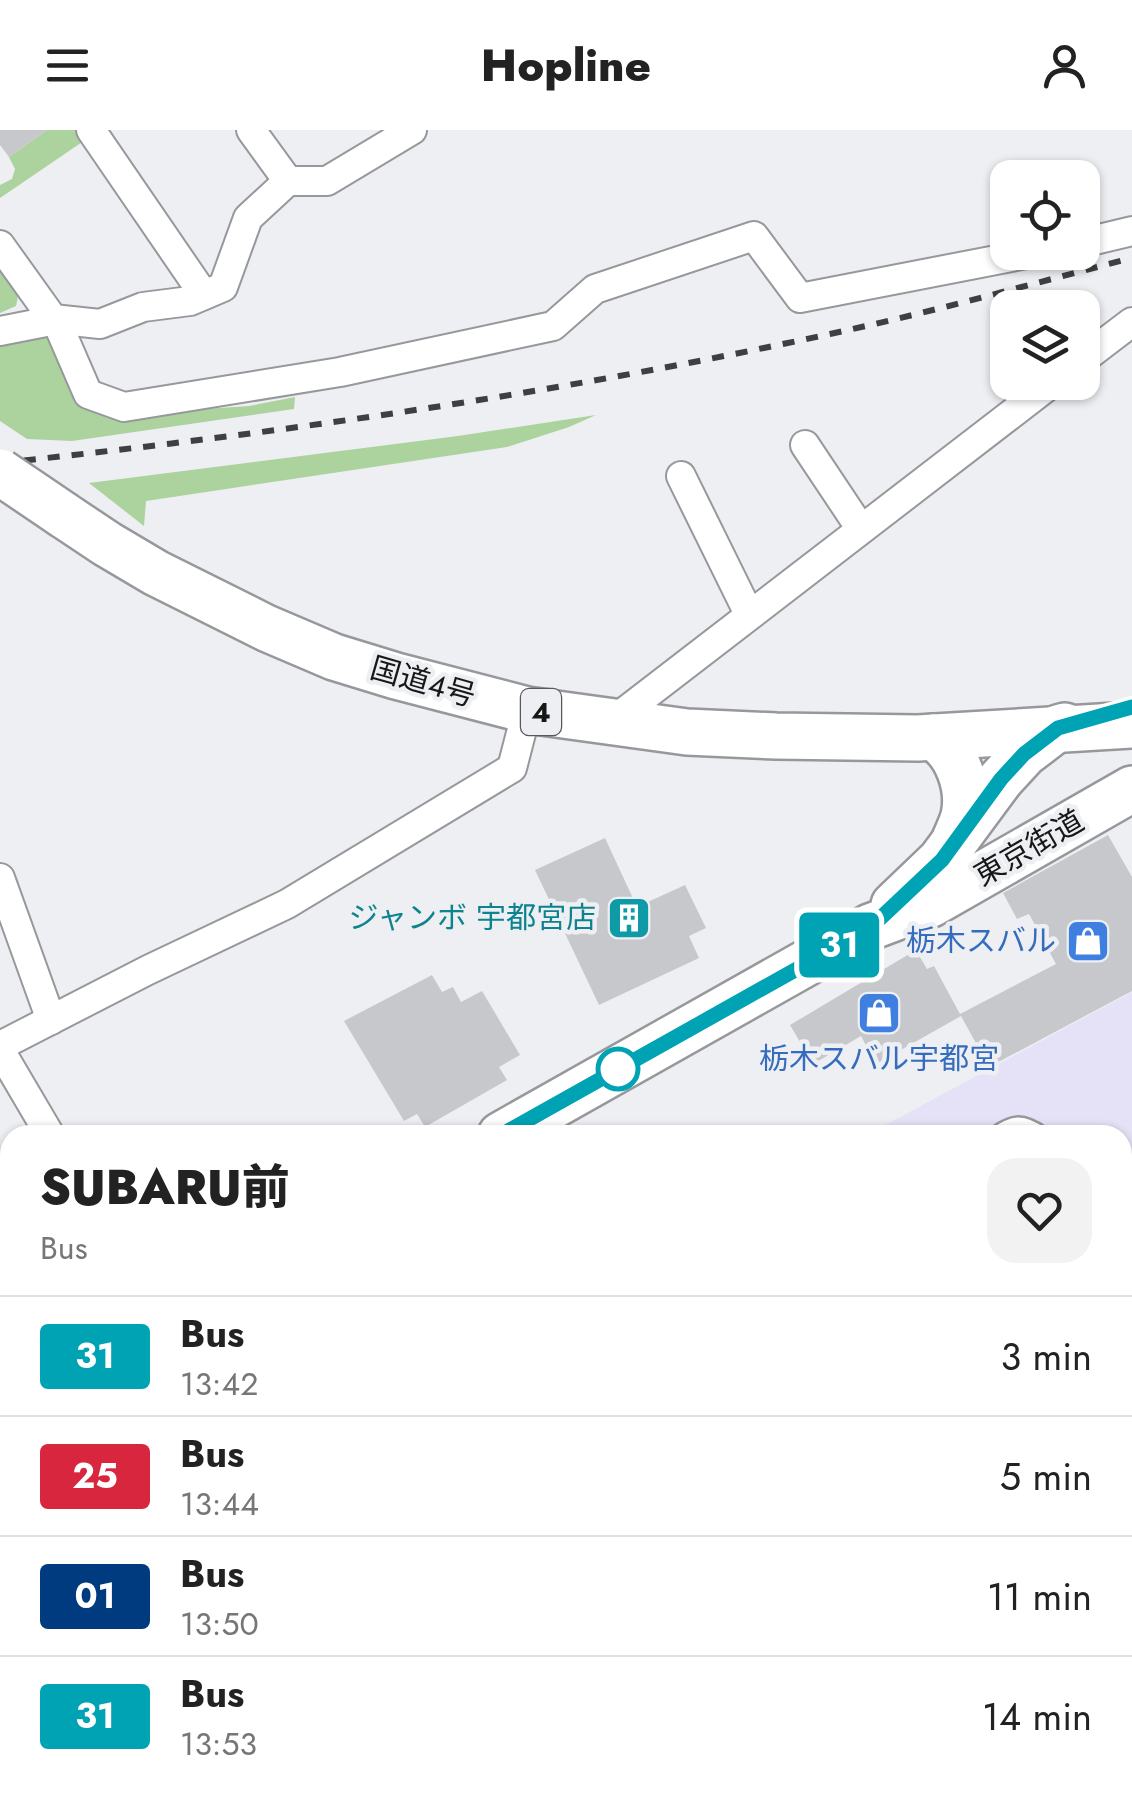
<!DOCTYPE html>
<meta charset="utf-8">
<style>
body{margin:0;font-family:Jost,"Noto Sans JP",sans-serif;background:#f2f2f2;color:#222;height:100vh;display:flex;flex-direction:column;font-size:38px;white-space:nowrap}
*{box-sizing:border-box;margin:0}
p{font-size:32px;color:#767676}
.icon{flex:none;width:55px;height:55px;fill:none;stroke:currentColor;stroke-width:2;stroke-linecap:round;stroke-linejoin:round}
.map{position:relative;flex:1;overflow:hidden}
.panel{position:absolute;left:0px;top:995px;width:1132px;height:670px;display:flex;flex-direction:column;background:#fff;border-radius:30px 30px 0 0;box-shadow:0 2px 8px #0004}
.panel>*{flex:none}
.badge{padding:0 20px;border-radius:8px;font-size:35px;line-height:65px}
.controls{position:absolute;left:990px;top:30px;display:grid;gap:20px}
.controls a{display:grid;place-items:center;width:110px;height:110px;border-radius:20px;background:#fff;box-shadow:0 2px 8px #0004;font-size:50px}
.map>.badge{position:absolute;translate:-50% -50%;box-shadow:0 0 0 5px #fff}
.round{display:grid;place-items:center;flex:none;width:105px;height:105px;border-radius:30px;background:#f2f2f2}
.head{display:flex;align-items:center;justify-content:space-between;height:170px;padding:0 40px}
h1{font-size:48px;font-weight:800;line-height:75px}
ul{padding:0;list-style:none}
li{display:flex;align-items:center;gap:30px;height:120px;padding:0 40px;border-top:2px solid #e0e0e0}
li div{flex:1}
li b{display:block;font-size:38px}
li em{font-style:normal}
li .badge{min-width:110px;font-weight:700;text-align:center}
header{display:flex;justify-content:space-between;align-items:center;height:130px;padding:0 40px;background:#fff;font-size:45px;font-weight:800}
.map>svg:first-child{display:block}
.industrial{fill:#e5e2f8}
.green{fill:#acd29e}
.building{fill:#c7c8cc}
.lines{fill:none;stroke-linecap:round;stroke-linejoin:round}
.service-casing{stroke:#97989c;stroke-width:19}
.minor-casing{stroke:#97989c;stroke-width:32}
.trunk-casing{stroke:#97989c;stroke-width:50}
.service{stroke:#fff;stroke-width:14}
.minor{stroke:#fff;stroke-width:28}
.trunk{stroke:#fff;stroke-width:45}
.rail{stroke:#3e3f40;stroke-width:6;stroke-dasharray:12 12;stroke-linecap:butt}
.trunk-bridge-casing{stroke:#97989c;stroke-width:50;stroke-linecap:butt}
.trunk-bridge{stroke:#fff;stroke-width:45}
.line-casing{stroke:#fff;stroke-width:22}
.line{stroke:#00a3b4;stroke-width:15}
.stop-dot{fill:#fff;stroke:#00a3b4;stroke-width:5}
.labels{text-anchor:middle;stroke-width:9;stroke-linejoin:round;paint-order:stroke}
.shield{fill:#edeff2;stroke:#575859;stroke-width:2.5}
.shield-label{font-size:28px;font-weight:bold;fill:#171718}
.street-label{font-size:30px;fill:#171718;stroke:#edeff2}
.culture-label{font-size:30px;fill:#0d838f;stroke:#edeff2;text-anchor:end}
.shop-label{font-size:30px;fill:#366cbe;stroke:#edeff2;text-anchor:end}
</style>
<header><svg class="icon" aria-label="menu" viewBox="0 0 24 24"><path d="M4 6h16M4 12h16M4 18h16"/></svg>Hopline<svg class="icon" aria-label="person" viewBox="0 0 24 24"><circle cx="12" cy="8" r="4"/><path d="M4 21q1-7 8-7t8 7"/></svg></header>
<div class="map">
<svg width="1132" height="1665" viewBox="0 0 1132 1665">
<rect width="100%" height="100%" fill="#edeff2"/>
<polygon class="industrial" points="1132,862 1132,1665 331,1665 324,1655 1122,1655 1122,1005 867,1005"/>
<g class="green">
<polygon points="47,0 86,0 91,6 0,68 0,55 12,49 15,39 9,27"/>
<polygon points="0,131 20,157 16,176 0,183"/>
<polygon points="51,199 117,285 249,276 295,267 294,279 72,311 27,309 0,291 0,210"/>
<polygon points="596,285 569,297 507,317 146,371 144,396 89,353 458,306"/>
</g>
<g class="building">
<polygon points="0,0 47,0 9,27 0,15"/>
<polygon points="1108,705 1132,747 1132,861 989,937 961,886 876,934 861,906 813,934 790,895 916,820 927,839 934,836 960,884 1056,834 1029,784 1017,789 1003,763"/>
<polygon points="605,708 637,777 685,755 706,798 689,806 699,828 599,875 535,740"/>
<polygon points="432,845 442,862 453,857 461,872 482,861 520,925 499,937 507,950 425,997 417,984 404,991 344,891"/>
</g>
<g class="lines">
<g class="service-casing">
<g id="service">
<path d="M995,1005c19,-14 28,-14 48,0"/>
<polyline points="1122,1123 1132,1137"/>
<polyline points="1122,1388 1132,1381"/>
<polyline points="1122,1559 1132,1552"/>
<polyline points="494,1655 501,1665"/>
<polyline points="1034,1655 1041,1665"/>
<polyline points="972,1665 986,1655"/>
</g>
</g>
<g class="minor-casing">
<g id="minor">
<polyline points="91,0 204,165"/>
<polyline points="251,0 288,51"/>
<polyline points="1082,113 1132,101"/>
<polyline points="0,115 53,189 100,194 143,177 190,171 223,157 248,88 288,51 327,51 412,0"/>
<polyline points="0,201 56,190 88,264 124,277 340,242 553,196 595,159 754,106 800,168 1037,122"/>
<polyline points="1082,230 1132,192"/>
<polyline points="805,315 861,399"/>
<polyline points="681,346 749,484"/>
<polyline points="610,593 1053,252"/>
<polyline points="0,748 51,890"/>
<polyline points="0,916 148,840 287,774 512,638 527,580"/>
<polyline points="0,920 50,1005"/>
</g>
</g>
<g class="trunk-casing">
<g id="trunk">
<polyline points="65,386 107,414 156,443 266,498 334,527 396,546 527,580 687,602 776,606 918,608 1132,595"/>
<path d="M933,607c25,15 37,51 31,79 -2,8 -6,16 -9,23"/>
<polyline points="894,775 941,730 1001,649 1024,624 1058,598 1065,596"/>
<polyline points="501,1005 870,797 931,774 1132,659"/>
<polyline points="0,1290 10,1285"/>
</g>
</g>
<use href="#service" class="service"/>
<use href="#minor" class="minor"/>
<use href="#trunk" class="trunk"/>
<g class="rail">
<path d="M0,333c294,-31 587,-74 875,-139 86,-20 171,-44 257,-66"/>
<polyline points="0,1335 10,1349"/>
<polyline points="225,1655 232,1665"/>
</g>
<g class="trunk-bridge-casing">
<polyline id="trunk-bridge" points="0,342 65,386"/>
</g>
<use href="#trunk-bridge" class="trunk-bridge"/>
</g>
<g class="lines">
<g class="line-casing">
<polyline id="line" points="501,1005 870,798 942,730 1001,649 1024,624 1058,598 1132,577"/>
</g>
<use href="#line" class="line"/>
</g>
<defs>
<g id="building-square" transform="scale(2.25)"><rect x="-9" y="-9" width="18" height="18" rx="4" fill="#0f9aa8" stroke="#edeff2"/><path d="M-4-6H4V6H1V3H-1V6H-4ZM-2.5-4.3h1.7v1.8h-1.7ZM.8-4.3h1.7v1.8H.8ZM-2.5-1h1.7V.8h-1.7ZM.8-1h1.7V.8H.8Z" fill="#fff"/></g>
<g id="shop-square" transform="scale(2.25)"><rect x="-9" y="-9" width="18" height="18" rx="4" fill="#3f7fe0" stroke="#edeff2"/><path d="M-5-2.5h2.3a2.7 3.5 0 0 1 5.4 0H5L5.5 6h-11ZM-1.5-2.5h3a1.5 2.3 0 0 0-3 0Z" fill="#fff"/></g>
</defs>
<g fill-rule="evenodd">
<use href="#building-square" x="629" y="788"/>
<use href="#shop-square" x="1088" y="811"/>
<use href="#shop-square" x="879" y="883"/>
</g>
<circle class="stop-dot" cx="618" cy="939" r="20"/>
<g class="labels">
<rect class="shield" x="521" y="559" width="40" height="46" rx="8"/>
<g class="shield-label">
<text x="541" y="592">4</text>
</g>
<g class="street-label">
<text transform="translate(423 552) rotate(16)" y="10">国道4号</text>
<text transform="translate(1029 718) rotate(-30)" y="10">東京街道</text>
</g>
<g class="culture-label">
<text x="596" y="798">ジャンボ 宇都宮店</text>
</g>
<g class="shop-label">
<text x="1056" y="821">栃木スバル</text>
<text x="879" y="939" text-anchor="middle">栃木スバル宇都宮</text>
</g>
</g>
</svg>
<div class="controls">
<a><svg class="icon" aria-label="locate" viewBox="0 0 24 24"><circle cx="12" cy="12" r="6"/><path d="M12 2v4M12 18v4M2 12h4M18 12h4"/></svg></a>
<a><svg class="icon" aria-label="layers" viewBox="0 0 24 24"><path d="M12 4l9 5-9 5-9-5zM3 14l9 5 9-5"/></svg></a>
</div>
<b class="badge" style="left:839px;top:815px;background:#00a3b4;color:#fff">31</b>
<section class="panel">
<div class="head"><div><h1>SUBARU前</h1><p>Bus</p></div><a class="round"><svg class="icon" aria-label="heart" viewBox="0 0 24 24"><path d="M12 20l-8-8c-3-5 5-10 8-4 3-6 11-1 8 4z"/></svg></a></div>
<ul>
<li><span class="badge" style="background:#00a3b4;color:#fff">31</span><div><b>Bus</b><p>13:42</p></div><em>3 min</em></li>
<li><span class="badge" style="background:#d7263d;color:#fff">25</span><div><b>Bus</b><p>13:44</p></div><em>5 min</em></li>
<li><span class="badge" style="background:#003b80;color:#fff">01</span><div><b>Bus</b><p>13:50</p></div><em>11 min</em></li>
<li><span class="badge" style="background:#00a3b4;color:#fff">31</span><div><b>Bus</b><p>13:53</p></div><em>14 min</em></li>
</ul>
</section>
</div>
